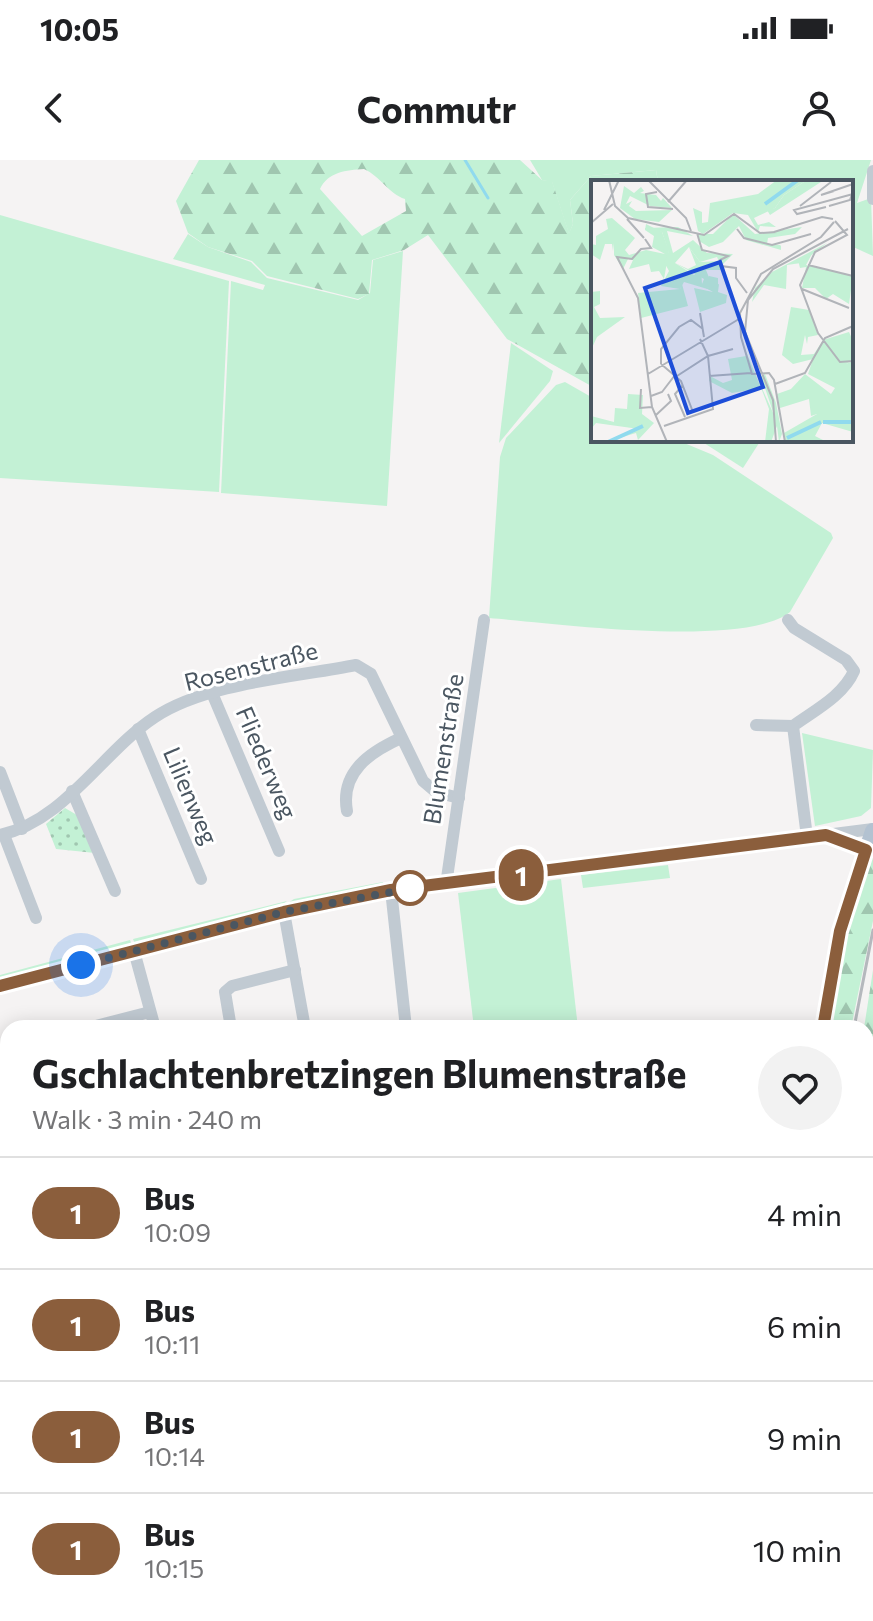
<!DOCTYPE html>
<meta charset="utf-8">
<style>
body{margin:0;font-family:Commissioner,sans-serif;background:#f2f2f2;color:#202124;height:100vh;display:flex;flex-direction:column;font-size:30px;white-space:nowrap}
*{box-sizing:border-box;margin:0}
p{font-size:26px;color:#757577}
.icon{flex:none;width:44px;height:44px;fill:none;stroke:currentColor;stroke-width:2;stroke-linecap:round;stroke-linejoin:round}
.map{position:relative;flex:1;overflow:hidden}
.sheet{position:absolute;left:0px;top:860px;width:874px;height:602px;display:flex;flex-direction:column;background:#fff;border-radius:24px 24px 0 0;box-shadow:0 4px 20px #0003}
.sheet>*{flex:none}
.badge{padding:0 16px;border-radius:26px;font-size:28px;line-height:52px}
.you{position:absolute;width:40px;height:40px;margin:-20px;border:6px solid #fff;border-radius:50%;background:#1a73e8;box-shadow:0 0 0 12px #1a73e833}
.map>.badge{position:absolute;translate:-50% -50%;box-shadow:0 0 0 4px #fff}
.round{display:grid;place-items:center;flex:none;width:84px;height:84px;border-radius:42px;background:#f2f2f2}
.headline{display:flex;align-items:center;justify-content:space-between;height:136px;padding:0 32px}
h1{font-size:38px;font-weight:700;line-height:60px}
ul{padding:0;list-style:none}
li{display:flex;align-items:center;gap:24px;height:112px;padding:0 32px;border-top:2px solid #e0e0e0}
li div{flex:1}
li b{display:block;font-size:30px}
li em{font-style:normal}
li .badge{min-width:88px;font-weight:700;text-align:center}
.status{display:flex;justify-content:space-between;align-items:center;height:56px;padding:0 40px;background:#fff;direction:ltr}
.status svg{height:22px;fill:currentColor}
header{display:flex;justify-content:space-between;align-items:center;height:104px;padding:0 32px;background:#fff;font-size:36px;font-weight:700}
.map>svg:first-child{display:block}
.grass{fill:#c3f1d5}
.forest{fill:url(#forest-firs);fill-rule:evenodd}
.park{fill:url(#park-dots)}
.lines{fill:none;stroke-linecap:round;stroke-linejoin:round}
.stream{stroke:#90daee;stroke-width:3}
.minor{stroke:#c1cad2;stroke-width:12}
.major{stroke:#b3c2d1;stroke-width:16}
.rail{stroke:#b5b8bd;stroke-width:3}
.line-casing{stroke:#fff;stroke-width:18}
.line{stroke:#8b5e3c;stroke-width:12}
.walk{stroke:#4a5661;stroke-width:8;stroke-dasharray:0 14.4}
.stop-dot{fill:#fff;stroke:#8b5e3c;stroke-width:4}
.labels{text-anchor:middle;stroke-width:6;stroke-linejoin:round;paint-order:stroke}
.street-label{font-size:24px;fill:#4a5661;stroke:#fff}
.inset-river{fill:none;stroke:#90daee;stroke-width:4}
.inset-road{fill:none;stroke:#b1b4b9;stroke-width:2}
.view{fill:#1d4ed8;fill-opacity:0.15;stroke:#1d4ed8;stroke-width:4}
.inset-edge{fill:none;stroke:#4a5661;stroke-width:4}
</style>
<div class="status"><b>10:05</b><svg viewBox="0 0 49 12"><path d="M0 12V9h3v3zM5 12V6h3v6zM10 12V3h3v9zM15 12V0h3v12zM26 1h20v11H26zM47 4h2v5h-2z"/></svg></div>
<header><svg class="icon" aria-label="back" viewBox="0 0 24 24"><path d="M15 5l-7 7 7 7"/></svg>Commutr<svg class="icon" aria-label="person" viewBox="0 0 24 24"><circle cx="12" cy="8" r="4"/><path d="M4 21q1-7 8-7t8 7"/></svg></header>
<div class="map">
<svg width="873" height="1461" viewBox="0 0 873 1461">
<defs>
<pattern id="forest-firs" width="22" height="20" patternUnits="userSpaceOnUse" patternTransform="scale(2)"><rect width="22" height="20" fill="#c3f1d5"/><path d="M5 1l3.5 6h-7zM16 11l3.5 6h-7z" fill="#a0c6b0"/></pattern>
<pattern id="park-dots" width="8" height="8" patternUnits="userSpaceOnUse" patternTransform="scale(2)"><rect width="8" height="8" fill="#c3f1d5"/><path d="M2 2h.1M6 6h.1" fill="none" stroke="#a0c6b0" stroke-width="1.8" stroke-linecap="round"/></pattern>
</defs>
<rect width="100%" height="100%" fill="#f5f3f3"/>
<g class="grass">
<polygon points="530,0 871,0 857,43 871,38 873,96 851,86 851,22 658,22 656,10 591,16 570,40 573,64 569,74 552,22 542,20"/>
<polygon points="0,55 229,121 219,332 0,318"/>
<polygon points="188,74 208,87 251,102 267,118 358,140 370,133 373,100 403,91 387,346 221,333 231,121 263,130 265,125 173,99"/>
<polygon points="511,183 553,211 550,221 499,283"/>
<path d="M565,222l28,16v42h84l36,15 118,78 2,5 -43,74c-46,37 -239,11 -301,6l11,-161 6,-19 50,-53z"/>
<polygon points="707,280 761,280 743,308 704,283"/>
<polygon points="802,573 873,590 871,648 861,656 815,666"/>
<polygon points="668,705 670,718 583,728 581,715"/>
<polygon points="561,719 578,868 474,868 458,733"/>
<polygon points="383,722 384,727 282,747 294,739"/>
<polygon points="287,741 277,749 135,784 133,779"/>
<polygon points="130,780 132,785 0,819 0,815"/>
<polygon points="866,1246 873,1301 871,1322 866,1321"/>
<polygon points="693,1454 849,1454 850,1461 725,1461"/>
</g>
<g class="forest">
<path d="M199,0h321l22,20 10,1 17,52 4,-9 -3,-24 21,-24 65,-6 2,12h-65v205l-86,-48 -79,-104 -24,15 -32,10 -3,34 -11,5 -91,-23 -15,-15 -44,-14 -20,-14 -12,-32zM364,9c16,7 25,25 41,30l1,12 -44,25 -42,-47c8,-17 26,-19 44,-20z"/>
<polygon points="873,691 873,761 851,868 829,868 848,767"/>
<polygon points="873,810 873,1301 866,1245 866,1165 871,1161 866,1102 864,868"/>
<polygon points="866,1343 873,1343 873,1461 859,1461 858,1454 866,1454"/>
</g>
<polygon class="park" points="65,648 82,658 95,693 56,689 46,664"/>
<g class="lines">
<polyline class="stream" points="465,0 488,38"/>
<g class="minor">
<polyline points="873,11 873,39"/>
<path d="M788,460l6,8 52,32 8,11c-11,25 -39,39 -61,55l14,111"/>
<polyline points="212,533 279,691"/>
<polyline points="756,565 793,566"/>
<polyline points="138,569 201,719"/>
<polyline points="0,612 22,669"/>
<polyline points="72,631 115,731"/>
<path d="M347,651c-7,-39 23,-59 54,-73"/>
<path d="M0,675c65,-14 102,-83 155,-118 51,-34 141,-40 201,-52l15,9 52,107 13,11 23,6"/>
<polyline points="4,675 36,758"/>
<polyline points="829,676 866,690"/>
<polyline points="446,725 484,460"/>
<polyline points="391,730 406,868"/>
<polyline points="284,752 305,868"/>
<polyline points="134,791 155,868"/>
<polyline points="0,826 284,752 391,730 873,669"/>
<polyline points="88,868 150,852"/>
<polyline points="231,868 225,832 232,826 295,810"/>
<polyline points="0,891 8,889"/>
<polyline points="0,1023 8,1034"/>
<polyline points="0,1163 8,1159"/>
<polyline points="50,1454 50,1461"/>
<polyline points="280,1461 281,1454"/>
</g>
<g class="major">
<polyline points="823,868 840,771 873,671"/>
<polyline points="866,1329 873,1329"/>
</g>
<g class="rail">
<polyline points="854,868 873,770"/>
<polyline points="866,1156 866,1158"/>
</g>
</g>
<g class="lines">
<g class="line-casing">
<polyline id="line" points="0,826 284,752 391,730 826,675 866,690 840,771 823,868"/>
</g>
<use href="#line" class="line"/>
<polyline class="walk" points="81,805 284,752 413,728 410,728"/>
</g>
<circle class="stop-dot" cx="410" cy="728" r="16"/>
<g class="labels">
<g class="street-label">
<text transform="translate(251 507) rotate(-14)" y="8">Rosenstraße</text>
<text transform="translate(444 589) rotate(-81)" y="8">Blumenstraße</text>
<text transform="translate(266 603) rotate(67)" y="8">Fliederweg</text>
<text transform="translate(190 636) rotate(67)" y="8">Lilienweg</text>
</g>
</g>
<g transform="translate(591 20)">
<rect width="262" height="262" fill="#f5f3f3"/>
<path d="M216,0h17l-54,35 -3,-5 8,-2 9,-13zM33,6l10,7 7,-6 3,4 -4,2 16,2 5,6 2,-3 9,10 -22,-2 -20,-10 -4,8 6,-3 -3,5 7,5 36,-1 -13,12 -24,-3 -15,-11zM21,38l23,20 -10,12 4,5 17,-5 19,4 -13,-7 2,-11 -9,-6 1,-6 16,8 7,19 -5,28 -5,-8 -8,1 -2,-8 -20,5 4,-9 -5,-1 -5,10 -9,-14v-12l-1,8 -1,-7h-7l-5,16 -9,-6v-10l5,1v-9l12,-7 -2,-10zM98,67l11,15 19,-1 4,9h-17l4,10 -8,4 2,-5 -29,-16 13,6 8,-4zM222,72l-7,13 47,11 -4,28 -16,-10 -7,5 -11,-11h-13l4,-21 -6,1 -2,-8zM91,104l6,22 -47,12 -3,-25 42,-4zM128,104l-1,8 9,3 -1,8 -26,9 -6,-24 19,4 -7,-4zM9,111v13l-6,3 6,11 25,-1 -28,20 -6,13v-58zM200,127l18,3 9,25 -10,2 -1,7 -2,-9 -4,20 13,-1 9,-14 26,-8 4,9v19l-7,4 7,-3v71l-31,-9 -7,13 12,6h-42l-1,-9 33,-19 -6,2 -2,-17 -29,9 -3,-14 14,-5 14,-15 26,20 4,-6 -27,-14 5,-15 -20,5 -11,-9zM150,159l20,49 -29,5 -23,-12 1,-5 13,7 9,-3 -4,-21 18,-3zM37,214l15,1 -1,19 12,9 -16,17 -2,-7 -30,9 33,-13 -43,-6 -5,6v-13l23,6 1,-14 12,1z" fill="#c3f1d5"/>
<path d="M186,0h30l-23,15 -9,13 -21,10 4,7 11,-3 7,5 -16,-1 -2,6 -10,-17 -15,-2 -30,21 -5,-3 -5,-23 9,4v11l6,-1 2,-19 48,-9zM142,34l22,20 47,-7 -7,7 -27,4 -1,6 13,1 1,1v4l-35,-10 -7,-14 -16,16 -14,5 -10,-6 -2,-7h16zM87,47l15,9 -26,-5 6,22 20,-13 14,13 26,1 -12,12 -4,-9 -17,5 -11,-15 -14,16 19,12 7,-6 1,15 7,-8 9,2v8l-11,2 7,3 -30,-9 -4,7 -19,-3 8,-15 -5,-9 5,-11 -8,-2 6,-2 -5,-15 -17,-2v-2zM236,63l-26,20 -14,2 -1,24 -22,-4 -12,17 3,-14 17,-16zM174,194l11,29 6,31 -3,8 -2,-16 -6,16h-6l4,-33 -12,-32 17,38 -13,-39z" fill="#c3f1d5"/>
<path class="inset-river" d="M174,24l33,-24M232,242h30M196,258l34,-16M17,262l35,-16"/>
<path class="inset-road" d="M18,0l6,26 13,12 76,17 30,-21 26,19 17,-1M57,0l38,38 5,13M243,11l-13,4 32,-11M66,12l-11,2 2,13 25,2M77,22l19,-22M209,26l31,-24M238,26l21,-6 2,-6M235,27l-29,7 -3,-4 59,-16M13,30l15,-30M36,39l17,19M244,41l12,14 -32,17 -15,33 18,48 22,29 13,-1M0,43l22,-19M146,49l7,9 28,7 39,-11M183,52l48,-15 11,2M106,53l5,17 26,6 -8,4 1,6 15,2v10l11,15M54,59l6,9 -10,1 -9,10 -15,-2 21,41 14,109 15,35M217,85l45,11M211,109l47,19M109,133l4,24M70,184v-15l18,-22 12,-7 12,9M70,184l20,17 12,31M57,194l91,-55M86,196l31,-20 25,-7M118,196l42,-3M184,204l30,-11 20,-35 28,-12M92,205l-8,9 10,23M50,209l-1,19 12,-1M60,216l11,-4 13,-17M65,235l15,-14 -3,-7M73,246l49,-17 -5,-53 -8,-17M185,262l-3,-42 -28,-68 3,-32 25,-31 75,-40M194,262l-11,-62 -5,-7 -17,1 -11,-37 -1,-24 21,-39 60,-37 13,-15"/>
<path class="view" d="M129,82l43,125 -75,26 -43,-125z"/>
<rect width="262" height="262" class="inset-edge"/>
</g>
</svg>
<div class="you" style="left:81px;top:805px"></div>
<b class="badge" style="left:521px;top:715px;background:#8b5e3c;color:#fff">1</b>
<section class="sheet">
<div class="headline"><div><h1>Gschlachtenbretzingen Blumenstraße</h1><p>Walk · 3 min · 240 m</p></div><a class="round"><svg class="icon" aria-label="heart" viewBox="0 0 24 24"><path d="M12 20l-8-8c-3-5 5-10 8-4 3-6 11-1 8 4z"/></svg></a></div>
<ul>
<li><span class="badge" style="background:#8b5e3c;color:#fff">1</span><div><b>Bus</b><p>10:09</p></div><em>4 min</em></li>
<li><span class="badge" style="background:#8b5e3c;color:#fff">1</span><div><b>Bus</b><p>10:11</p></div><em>6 min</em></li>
<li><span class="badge" style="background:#8b5e3c;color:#fff">1</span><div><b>Bus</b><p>10:14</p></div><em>9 min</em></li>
<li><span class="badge" style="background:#8b5e3c;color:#fff">1</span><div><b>Bus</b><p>10:15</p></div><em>10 min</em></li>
</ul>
</section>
</div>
